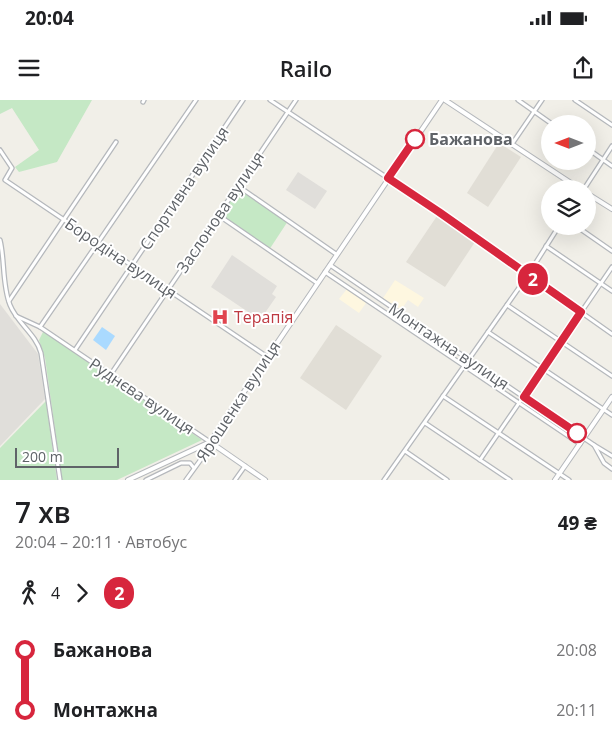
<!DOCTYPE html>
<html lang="uk">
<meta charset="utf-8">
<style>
body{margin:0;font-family:"Open Sans",sans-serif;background:#f6f6f6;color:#202124;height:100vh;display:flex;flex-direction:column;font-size:19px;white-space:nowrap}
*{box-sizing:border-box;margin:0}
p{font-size:16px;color:#757577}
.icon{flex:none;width:28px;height:28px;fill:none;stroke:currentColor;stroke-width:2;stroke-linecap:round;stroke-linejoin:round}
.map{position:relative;height:380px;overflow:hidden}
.side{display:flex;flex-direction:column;background:#fff;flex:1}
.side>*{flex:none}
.badge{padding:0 10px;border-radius:16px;font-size:18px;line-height:32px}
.needle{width:32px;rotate:270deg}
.controls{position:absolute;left:541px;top:15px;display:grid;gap:10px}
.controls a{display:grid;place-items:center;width:55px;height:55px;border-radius:50%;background:#fff;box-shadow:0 5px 20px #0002;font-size:25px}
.scale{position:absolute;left:15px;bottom:12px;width:104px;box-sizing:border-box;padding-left:5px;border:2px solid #5f6368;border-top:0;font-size:14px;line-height:18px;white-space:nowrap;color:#5f6368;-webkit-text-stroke:4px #fff;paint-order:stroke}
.map>.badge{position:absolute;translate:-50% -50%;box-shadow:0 0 0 2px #fff}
.legs{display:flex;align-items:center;gap:8px;height:55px;padding:0 15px;font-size:16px}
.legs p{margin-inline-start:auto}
.summary{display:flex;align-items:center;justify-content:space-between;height:85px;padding:0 15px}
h1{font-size:28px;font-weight:600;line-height:38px}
ul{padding:0 15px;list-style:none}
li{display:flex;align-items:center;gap:18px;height:60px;font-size:19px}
li i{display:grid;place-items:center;width:8px;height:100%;margin:0 6px;background:currentColor}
li i::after{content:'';width:12px;height:12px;margin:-6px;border:4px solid;border-radius:50%;background:#fff}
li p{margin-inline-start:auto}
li:first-child i{background:linear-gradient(#0000 50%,currentColor 0)}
li:last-child i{background:linear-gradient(currentColor 50%,#0000 0)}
.status{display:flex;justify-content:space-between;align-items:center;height:35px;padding:0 25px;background:#fff;direction:ltr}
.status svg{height:14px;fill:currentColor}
header{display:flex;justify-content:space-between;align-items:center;height:65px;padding:0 15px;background:#fff;font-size:22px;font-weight:600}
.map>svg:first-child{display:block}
.commercial{fill:#fef7e0}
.industrial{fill:#e0deda}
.education{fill:#e1ded6}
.green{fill:#c5e8c5}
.water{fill:#aadaff}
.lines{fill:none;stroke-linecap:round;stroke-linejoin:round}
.minor-casing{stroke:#b5b8bc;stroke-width:5.5}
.tertiary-casing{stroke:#b5b8bc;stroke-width:6}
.minor{stroke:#fff;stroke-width:3}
.tertiary{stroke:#fff;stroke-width:4}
.line-1-casing{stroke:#fff;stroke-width:11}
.line-1{stroke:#d7263d;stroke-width:8}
.stop-1-dot{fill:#fff;stroke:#d7263d;stroke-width:2.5}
.labels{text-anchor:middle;stroke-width:4;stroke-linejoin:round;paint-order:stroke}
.stop-label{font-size:16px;font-weight:bold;fill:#5f6368;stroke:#fff;text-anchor:start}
.street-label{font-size:16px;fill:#5f6368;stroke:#fff}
.health-label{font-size:16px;fill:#be3a42;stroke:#fff;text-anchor:start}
</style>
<div class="status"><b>20:04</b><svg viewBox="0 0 49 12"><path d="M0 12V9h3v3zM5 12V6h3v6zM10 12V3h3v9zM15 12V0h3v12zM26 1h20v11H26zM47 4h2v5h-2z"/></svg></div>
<header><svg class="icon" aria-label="menu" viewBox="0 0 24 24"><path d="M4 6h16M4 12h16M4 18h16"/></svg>Railo<svg class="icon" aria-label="share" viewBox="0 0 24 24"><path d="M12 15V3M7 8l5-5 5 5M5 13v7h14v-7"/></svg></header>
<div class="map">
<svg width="612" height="380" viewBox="0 0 612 380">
<rect width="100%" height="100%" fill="#f1efe8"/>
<g class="commercial">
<polygon points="395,180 424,198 418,207 408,200 401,210 383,198"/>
<polygon points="347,189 366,203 359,213 339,199"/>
</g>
<g class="industrial">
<polygon points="298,72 327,91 315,109 286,90"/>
<polygon points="232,155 277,186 272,194 276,197 260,220 211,187"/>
<polygon points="0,204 38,254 45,299 0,346"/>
</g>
<g class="education">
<polygon points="499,43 521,57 488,107 467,93"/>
<polygon points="437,116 475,142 445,187 406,162"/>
<polygon points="336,225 382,256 346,310 300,278"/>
</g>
<g class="green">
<polygon points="0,0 92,0 57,62 19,72 15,67 39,50 12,8 0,14"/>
<polygon points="238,86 288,121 269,150 218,115"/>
<polygon points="43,232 45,232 202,340 117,380 62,380 45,258 39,240"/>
<polygon points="46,301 57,380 0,380 0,348"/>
</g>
<polygon class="water" points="102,227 115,236 106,250 93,240"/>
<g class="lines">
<g class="minor-casing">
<g id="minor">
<polyline points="270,0 439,112 612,234"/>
<polyline points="518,0 552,24"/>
<polyline points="575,0 612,25"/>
<polyline points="143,2 144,0"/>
<polyline points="512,44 542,0"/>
<polyline points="588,49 612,66"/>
<polyline points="0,50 12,68 5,80 266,256"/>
<polyline points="238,86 336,154"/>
<polyline points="584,89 612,46"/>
<polyline points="218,115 317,183"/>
<polyline points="576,126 612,151"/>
<path d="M0,140c5,20 2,45 10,65 7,18 26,29 31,48l19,127"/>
<polyline points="546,146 612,191"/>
<polyline points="330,165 594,345 604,363 612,369"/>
<polyline points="325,172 580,344"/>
<polyline points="9,201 116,42"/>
<polyline points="507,205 612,276"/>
<polyline points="16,216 40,227 210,342 207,351 186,380"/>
<polyline points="40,227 196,0"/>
<polyline points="488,232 612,315"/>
<polyline points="75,250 243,0"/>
<polyline points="111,274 296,0"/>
<polyline points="443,296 569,380"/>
<polyline points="425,323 510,380"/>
<polyline points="594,345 612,356"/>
<polyline points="405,351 447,380"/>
<polyline points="480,360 612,167"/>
<polyline points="146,380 181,363 190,363 194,368"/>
<polyline points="235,380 245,366"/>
<polyline points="384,380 528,175 559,126"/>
</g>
</g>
<g class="tertiary-casing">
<g id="tertiary">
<polyline points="445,0 580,89"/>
<polyline points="588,94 612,109"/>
<polyline points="210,342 442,0"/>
<polyline points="210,342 265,380"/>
<polyline points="128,380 210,342"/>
<polyline points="555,380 612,297"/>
</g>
</g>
<use href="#minor" class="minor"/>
<use href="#tertiary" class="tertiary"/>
</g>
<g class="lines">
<g class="line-1-casing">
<polyline id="line-1" points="415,39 388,78 439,112 581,212 524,297 577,333"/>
</g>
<use href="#line-1" class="line-1"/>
</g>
<defs>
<g id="hospital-bare" transform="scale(1.35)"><path d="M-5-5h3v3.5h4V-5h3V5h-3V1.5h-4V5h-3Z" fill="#e0444e" stroke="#fff" stroke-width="2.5" paint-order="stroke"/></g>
</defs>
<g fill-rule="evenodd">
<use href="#hospital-bare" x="220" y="217"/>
</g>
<g class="stop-1-dot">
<circle cx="415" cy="39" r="9"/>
<circle cx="577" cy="333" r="9"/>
</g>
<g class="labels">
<g class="stop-label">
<text x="429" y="45">Бажанова</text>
</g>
<g class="street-label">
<text transform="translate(184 88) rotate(-56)" y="6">Спортивна вулиця</text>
<text transform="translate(220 112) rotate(-56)" y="6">Заслонова вулиця</text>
<text transform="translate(121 158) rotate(34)" y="6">Бородіна вулиця</text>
<text transform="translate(449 246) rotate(34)" y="6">Монтажна вулиця</text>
<text transform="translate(142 296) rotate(34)" y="6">Руднєва вулиця</text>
<text transform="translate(238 301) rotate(-57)" y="6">Ярошенка вулиця</text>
</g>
<g class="health-label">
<text x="234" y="223">Терапія</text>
</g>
</g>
</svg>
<div class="controls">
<a><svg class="needle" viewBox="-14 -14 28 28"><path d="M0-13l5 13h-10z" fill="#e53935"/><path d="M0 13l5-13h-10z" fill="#757577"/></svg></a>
<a><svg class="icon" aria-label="layers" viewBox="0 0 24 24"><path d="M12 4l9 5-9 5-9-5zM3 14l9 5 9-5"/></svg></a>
</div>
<div class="scale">200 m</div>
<b class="badge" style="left:533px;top:179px;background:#d7263d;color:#fff">2</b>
</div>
<section class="side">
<div class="summary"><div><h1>7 хв</h1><p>20:04 – 20:11 · Автобус</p></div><b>49 ₴</b></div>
<div class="legs"><svg class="icon" aria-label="walk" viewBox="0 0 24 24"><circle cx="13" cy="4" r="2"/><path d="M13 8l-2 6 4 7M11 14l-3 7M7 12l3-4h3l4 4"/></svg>4<svg class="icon" aria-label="forward" viewBox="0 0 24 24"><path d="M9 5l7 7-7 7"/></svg><b class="badge" style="background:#d7263d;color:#fff">2</b></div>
<ul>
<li><i style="color:#d7263d"></i><b>Бажанова</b><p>20:08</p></li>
<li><i style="color:#d7263d"></i><b>Монтажна</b><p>20:11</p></li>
</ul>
</section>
